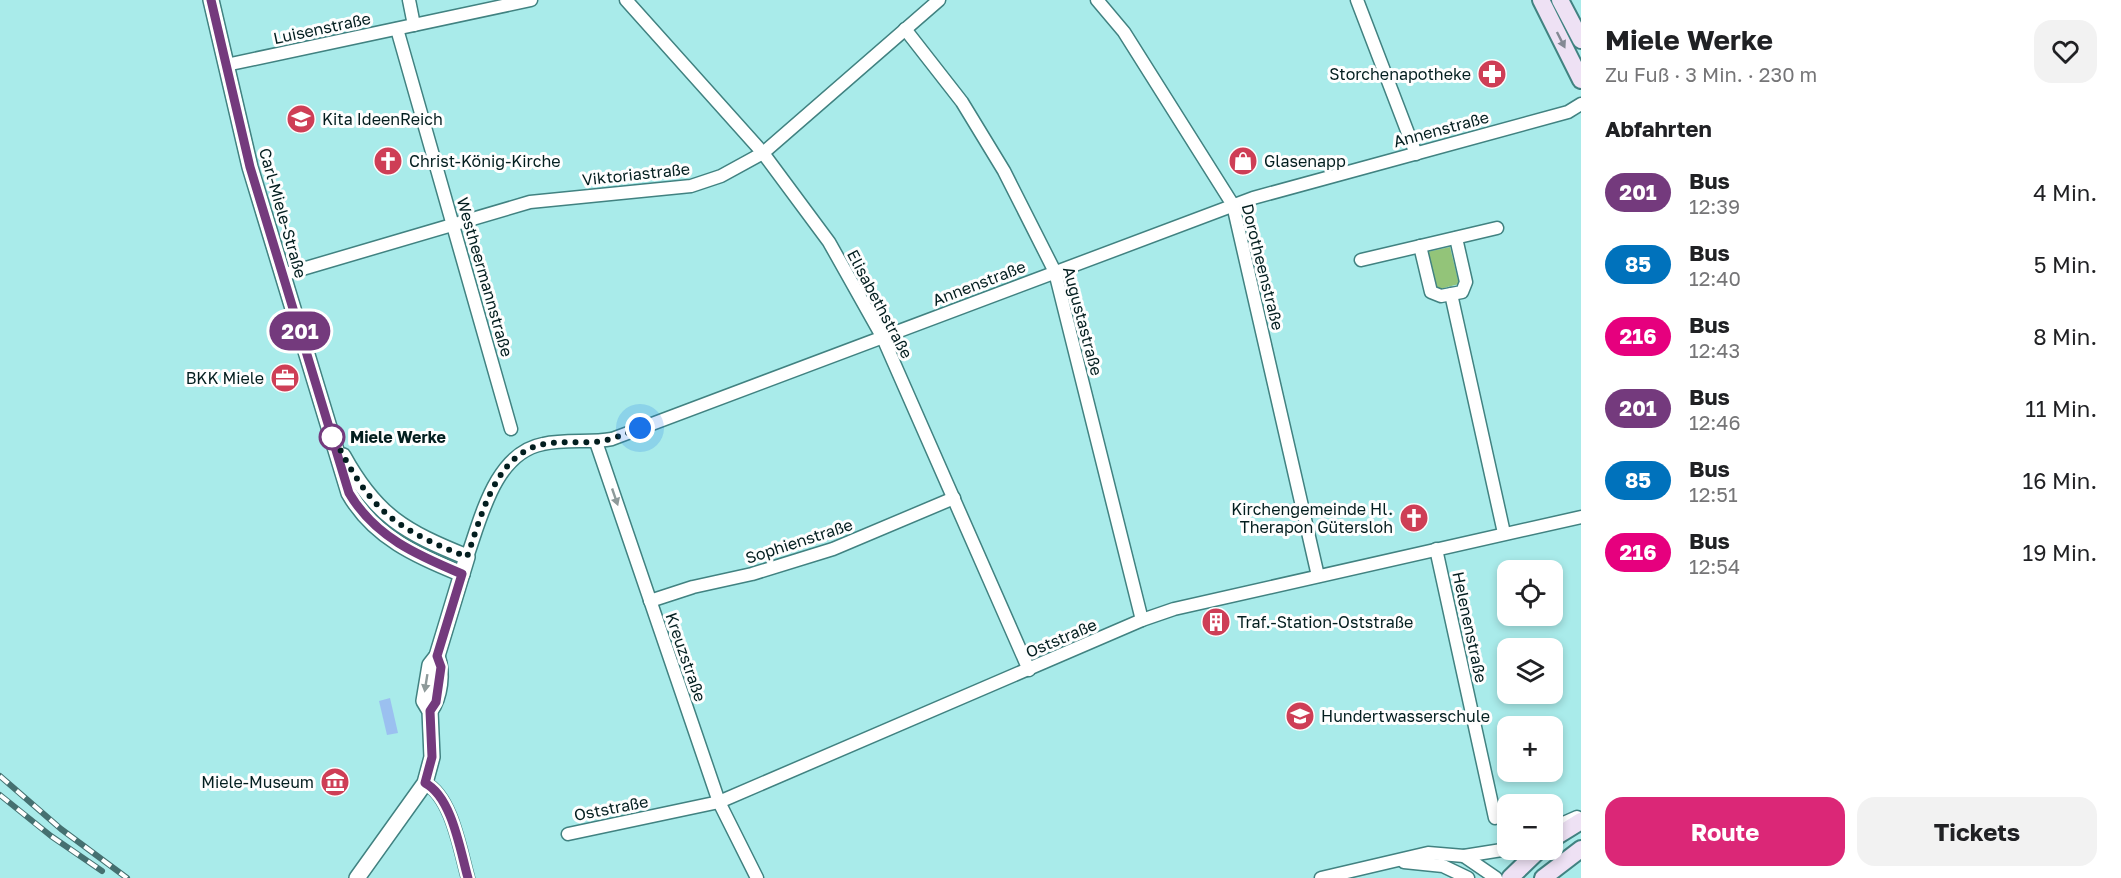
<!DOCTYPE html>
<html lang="de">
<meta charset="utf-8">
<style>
body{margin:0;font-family:"Golos Text",sans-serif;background:#f2f2f2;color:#202124;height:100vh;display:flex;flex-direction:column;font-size:22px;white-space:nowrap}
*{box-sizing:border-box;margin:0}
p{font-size:20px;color:#757577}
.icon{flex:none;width:33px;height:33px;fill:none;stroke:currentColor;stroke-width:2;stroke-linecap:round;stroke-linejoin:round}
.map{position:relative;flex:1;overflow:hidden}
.panel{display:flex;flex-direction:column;background:#fff;width:540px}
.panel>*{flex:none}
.badge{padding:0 12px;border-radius:20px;font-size:21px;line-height:39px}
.tools{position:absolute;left:1497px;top:560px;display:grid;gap:12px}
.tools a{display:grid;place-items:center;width:66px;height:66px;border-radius:12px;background:#fff;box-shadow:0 3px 9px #0003;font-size:30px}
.you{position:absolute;width:30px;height:30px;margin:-15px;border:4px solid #fff;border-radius:50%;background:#1a73e8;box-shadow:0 0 0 9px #1a73e833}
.map>.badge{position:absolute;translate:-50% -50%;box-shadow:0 0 0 3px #fff}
h2{padding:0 24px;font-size:22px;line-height:54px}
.round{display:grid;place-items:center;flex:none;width:63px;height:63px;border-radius:18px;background:#f2f2f2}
.overview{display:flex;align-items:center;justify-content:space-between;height:102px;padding:0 24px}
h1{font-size:28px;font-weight:700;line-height:45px}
.action{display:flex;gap:12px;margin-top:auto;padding:12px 24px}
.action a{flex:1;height:69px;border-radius:18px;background:#db2777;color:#fff;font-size:24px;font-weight:700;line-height:69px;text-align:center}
.action a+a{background:#f2f2f2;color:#202124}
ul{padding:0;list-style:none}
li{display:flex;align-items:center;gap:18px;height:72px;padding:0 24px}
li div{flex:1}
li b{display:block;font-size:22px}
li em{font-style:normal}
li .badge{min-width:66px;font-weight:700;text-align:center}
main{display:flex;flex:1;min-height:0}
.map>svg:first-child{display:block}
.green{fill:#93c479}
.water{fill:#9bc0f0}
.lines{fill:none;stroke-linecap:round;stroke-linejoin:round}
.minor-casing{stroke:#418281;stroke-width:15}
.tertiary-casing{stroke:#418281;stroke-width:18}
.secondary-casing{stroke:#418281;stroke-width:20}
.minor{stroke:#fff;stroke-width:12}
.tertiary{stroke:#fff;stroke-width:15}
.secondary{stroke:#eee1f4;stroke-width:16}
.rail-casing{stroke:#457070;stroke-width:6}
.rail{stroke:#fefefe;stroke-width:4;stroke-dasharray:11;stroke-linecap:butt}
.oneway{fill:#848994}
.oneway2{fill:#8e9a9a}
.line-casing{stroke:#fff;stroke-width:14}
.line{stroke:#743a7d;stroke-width:9}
.walk{stroke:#031e1f;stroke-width:6;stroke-dasharray:0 10.8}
.stop-dot{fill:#fff;stroke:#743a7d;stroke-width:3}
.labels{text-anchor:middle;stroke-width:6;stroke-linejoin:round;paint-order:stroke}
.street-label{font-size:16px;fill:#031e1f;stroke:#fefefe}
.poi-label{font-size:16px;fill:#031e1f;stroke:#fefefe;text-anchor:start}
.stop-label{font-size:16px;font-weight:bold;fill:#031e1f;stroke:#fefefe;text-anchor:start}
</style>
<main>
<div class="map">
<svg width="1581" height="878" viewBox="0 0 1581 878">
<rect width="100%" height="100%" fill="#a9ebea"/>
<polygon class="green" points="1450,247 1459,284 1436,290 1427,252"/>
<polygon class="water" points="390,698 398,733 387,735 379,701"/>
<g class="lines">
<g class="minor-casing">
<g id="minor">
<polyline points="409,0 414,25"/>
<polyline points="626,0 763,153 829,242 883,338 1029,670"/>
<polyline points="1097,0 1124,32 1233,205 1318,576"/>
<polyline points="1357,0 1416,154"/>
<polyline points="397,29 511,429"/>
<polyline points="905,29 962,102 1004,171 1055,272 1142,620"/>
<polyline points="226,65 531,0"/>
<polyline points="1420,246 1431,292 1441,296 1462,292 1466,282 1456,238"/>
<polyline points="1361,260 1497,228"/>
<polyline points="282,275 530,202 691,186 721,176 763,153 939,0"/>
<polyline points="1451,294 1504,533"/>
<polyline points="596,442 719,802 757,878"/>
<polyline points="1436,549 1495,818"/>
<path d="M467,557c14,-39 28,-104 76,-113 23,-5 47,-1 69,-5l641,-241 315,-86 13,-8"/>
<polyline points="650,601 693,587 752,574 833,549 954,498"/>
<path d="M425,783c27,14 35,67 43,95"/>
<polyline points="1552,828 1577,817"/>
<polyline points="568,834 719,802 1142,620 1174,609 1581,517"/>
<polyline points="1464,856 1496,878"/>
<polyline points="1404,862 1443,866 1468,878"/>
<polyline points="1321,878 1428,853 1464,856 1508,849"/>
</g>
</g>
<g class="tertiary-casing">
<g id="tertiary">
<path d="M211,0l39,167 99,326c25,44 68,63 113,81"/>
<path d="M343,456c33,60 62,76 124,101l-30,99 -7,9 -6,36 6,10 2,46 -7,26 -68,95"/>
<path d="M430,711c10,-14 13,-38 7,-55"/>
</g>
</g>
<g class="secondary-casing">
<g id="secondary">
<polyline points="1541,0 1581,80"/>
<polyline points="1560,0 1581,40"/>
<polyline points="1552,839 1581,821"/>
<polyline points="1510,878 1540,849"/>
<polyline points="1543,878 1581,849"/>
</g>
</g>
<use href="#minor" class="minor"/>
<use href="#tertiary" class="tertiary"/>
<use href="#secondary" class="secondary"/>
<g class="rail-casing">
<g id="rail">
<polyline points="0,776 61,829 127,878"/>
<polyline points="0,795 51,836 102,871"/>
</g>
</g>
<use href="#rail" class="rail"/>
</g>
<defs><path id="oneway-solid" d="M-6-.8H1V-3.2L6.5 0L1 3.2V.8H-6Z" transform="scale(1.5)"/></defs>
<use class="oneway" href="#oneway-solid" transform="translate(1561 40) rotate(63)"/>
<g class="oneway2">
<use href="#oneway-solid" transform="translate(615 497) rotate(71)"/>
<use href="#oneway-solid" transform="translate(426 683) rotate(99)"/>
</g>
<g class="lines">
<g class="line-casing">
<path id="line" d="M211,0l39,167 99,326c26,44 68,62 113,81l-25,82 4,11 -5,35 -6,9 2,46 -7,26c27,14 35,67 43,95"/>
</g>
<use href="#line" class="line"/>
<path class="walk" d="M332,437v-3c38,75 57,92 135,123 14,-39 28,-105 78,-113 16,-3 34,-1 51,-2 15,-2 29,-8 44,-14"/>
</g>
<defs>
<g id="pharmacy-disc" transform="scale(1.5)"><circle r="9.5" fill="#ce3e56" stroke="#fefefe"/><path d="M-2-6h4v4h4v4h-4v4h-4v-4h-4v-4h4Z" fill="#fff"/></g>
<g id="school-disc" transform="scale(1.5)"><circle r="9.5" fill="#ce3e56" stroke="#fefefe"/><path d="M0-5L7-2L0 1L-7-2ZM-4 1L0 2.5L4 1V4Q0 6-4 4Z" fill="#fff"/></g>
<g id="church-disc" transform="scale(1.5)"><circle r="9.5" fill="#ce3e56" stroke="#fefefe"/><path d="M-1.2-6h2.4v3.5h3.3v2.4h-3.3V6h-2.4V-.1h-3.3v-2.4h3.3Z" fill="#fff"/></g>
<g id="shop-disc" transform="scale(1.5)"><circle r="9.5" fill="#ce3e56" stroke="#fefefe"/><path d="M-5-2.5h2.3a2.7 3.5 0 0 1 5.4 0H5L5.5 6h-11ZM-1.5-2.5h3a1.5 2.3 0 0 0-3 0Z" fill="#fff"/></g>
<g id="office-disc" transform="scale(1.5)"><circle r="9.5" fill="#ce3e56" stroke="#fefefe"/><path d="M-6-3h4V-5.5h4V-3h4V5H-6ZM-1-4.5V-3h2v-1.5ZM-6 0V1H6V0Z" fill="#fff"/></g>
<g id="building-disc" transform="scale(1.5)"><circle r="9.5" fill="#ce3e56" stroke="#fefefe"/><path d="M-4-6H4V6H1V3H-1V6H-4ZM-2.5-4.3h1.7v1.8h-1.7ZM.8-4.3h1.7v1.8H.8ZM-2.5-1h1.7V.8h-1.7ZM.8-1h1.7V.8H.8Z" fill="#fff"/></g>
<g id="museum-disc" transform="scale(1.5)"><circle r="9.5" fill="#ce3e56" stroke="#fefefe"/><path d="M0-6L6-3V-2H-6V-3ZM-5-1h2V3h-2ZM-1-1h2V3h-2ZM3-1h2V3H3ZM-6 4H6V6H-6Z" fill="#fff"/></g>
</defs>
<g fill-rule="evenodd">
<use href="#pharmacy-disc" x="1492" y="74"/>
<use href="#school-disc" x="301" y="119"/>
<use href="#church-disc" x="388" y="161"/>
<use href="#shop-disc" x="1243" y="161"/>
<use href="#office-disc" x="285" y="378"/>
<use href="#church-disc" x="1414" y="518"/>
<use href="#building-disc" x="1216" y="622"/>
<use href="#school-disc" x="1300" y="716"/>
<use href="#museum-disc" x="335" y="782"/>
</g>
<circle class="stop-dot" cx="332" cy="437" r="12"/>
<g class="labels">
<g class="street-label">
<text transform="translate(322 28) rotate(-12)" y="6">Luisenstraße</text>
<text transform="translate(1441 129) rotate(-15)" y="6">Annenstraße</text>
<text transform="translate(636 174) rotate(-6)" y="6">Viktoriastraße</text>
<text transform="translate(283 213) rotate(74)" y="6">Carl-Miele-Straße</text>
<text transform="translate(1263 267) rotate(76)" y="6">Dorotheenstraße</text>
<text transform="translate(485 277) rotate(74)" y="6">Westheermannstraße</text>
<text transform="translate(979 283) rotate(-21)" y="6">Annenstraße</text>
<text transform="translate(880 304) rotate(62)" y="6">Elisabethstraße</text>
<text transform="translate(1083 321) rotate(75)" y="6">Augustastraße</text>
<text transform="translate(799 541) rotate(-18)" y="6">Sophienstraße</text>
<text transform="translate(1470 627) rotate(78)" y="6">Helenenstraße</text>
<text transform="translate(1061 638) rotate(-23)" y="6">Oststraße</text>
<text transform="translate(686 657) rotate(71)" y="6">Kreuzstraße</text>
<text transform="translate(611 808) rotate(-11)" y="6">Oststraße</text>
</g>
<g class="poi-label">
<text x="1471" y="80" text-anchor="end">Storchenapotheke</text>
<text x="322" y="125">Kita IdeenReich</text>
<text x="409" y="167">Christ-König-Kirche</text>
<text x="1264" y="167">Glasenapp</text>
<text x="264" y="384" text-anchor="end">BKK Miele</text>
<text x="1393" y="515" text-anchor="end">Kirchengemeinde Hl.<tspan x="1393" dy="18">Therapon Gütersloh</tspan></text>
<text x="1237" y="628">Traf.-Station-Oststraße</text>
<text x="1321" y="722">Hundertwasserschule</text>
<text x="314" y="788" text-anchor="end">Miele-Museum</text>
</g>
<g class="stop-label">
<text x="350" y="443">Miele Werke</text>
</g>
</g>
</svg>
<div class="tools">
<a><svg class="icon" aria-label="locate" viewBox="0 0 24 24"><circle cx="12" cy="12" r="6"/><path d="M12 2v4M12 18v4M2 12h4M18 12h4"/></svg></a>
<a><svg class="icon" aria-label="layers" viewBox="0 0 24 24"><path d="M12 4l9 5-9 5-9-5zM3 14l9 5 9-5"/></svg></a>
<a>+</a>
<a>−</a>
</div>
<div class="you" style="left:640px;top:428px"></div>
<b class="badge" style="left:300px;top:331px;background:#743a7d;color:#fff">201</b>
</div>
<section class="panel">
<div class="overview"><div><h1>Miele Werke</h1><p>Zu Fuß · 3 Min. · 230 m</p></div><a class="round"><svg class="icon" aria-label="heart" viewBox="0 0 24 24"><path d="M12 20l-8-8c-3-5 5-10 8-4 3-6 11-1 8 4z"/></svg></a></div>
<h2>Abfahrten</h2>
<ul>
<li><span class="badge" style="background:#743a7d;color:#fff">201</span><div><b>Bus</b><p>12:39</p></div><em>4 Min.</em></li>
<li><span class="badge" style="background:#0072bc;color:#fff">85</span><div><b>Bus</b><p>12:40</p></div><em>5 Min.</em></li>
<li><span class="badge" style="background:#e6007e;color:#fff">216</span><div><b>Bus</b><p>12:43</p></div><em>8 Min.</em></li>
<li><span class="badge" style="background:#743a7d;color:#fff">201</span><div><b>Bus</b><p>12:46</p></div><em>11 Min.</em></li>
<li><span class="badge" style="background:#0072bc;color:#fff">85</span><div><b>Bus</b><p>12:51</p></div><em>16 Min.</em></li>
<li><span class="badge" style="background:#e6007e;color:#fff">216</span><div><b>Bus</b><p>12:54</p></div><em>19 Min.</em></li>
</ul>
<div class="action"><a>Route</a><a>Tickets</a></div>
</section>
</main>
